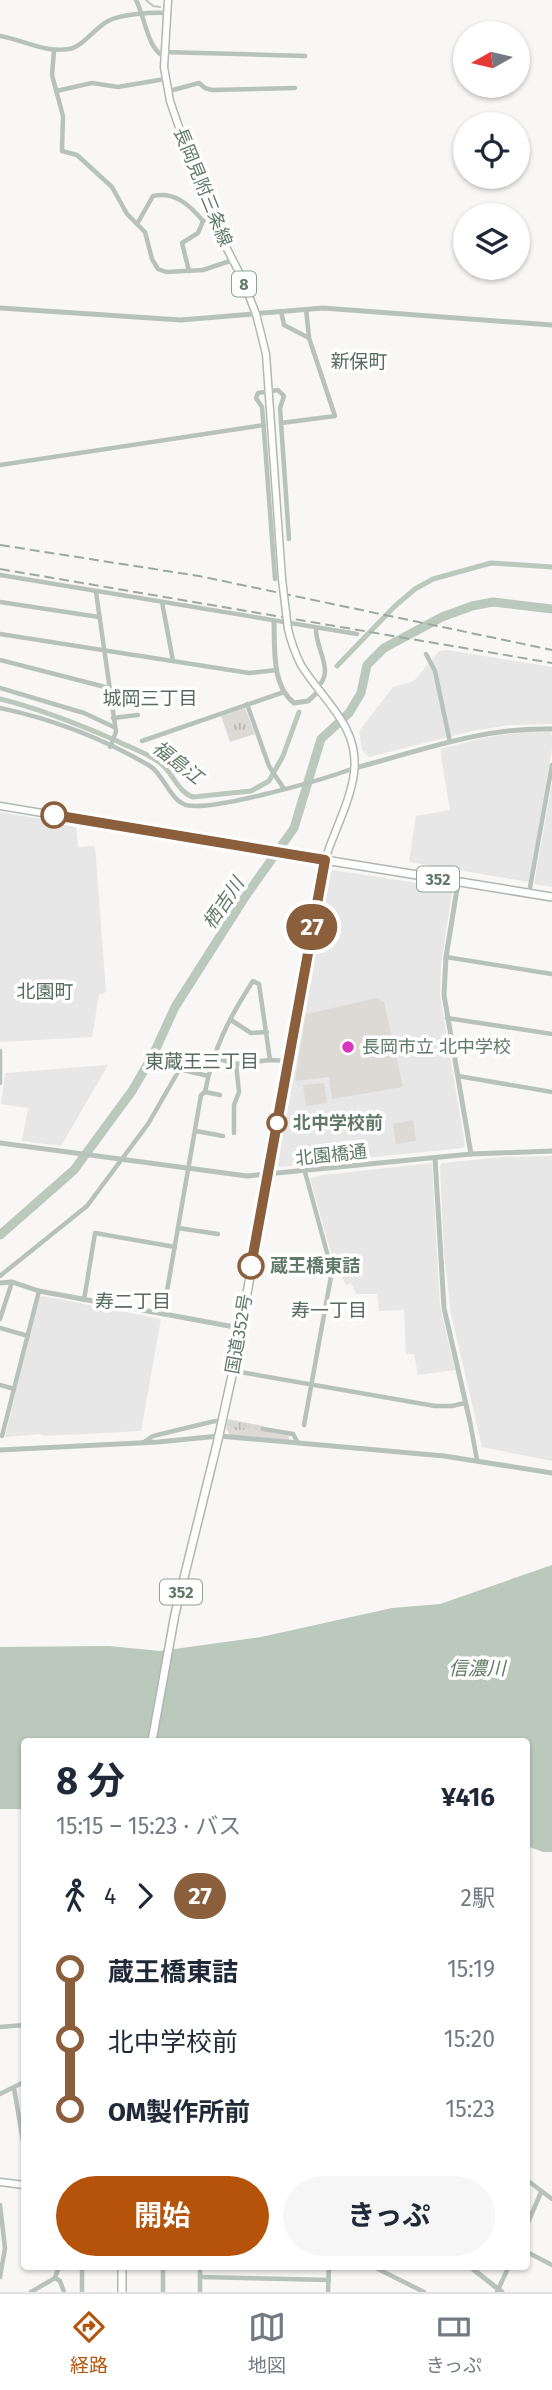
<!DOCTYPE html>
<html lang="ja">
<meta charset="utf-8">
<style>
body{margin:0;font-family:"Fira Sans","Noto Sans JP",sans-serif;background:#f6f6f7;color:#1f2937;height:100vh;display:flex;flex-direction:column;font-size:26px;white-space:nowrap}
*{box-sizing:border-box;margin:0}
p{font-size:23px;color:#747a83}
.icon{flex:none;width:38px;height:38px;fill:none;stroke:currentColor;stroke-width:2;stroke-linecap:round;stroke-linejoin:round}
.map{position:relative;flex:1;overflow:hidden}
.side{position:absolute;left:21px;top:1738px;width:509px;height:532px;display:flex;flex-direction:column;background:#fff;border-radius:7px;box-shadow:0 2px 5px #0004}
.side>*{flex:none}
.badge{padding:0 14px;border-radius:23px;font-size:24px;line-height:46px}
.needle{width:46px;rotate:262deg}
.fabs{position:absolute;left:453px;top:21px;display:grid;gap:14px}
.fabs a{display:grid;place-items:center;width:77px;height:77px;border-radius:50%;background:#fff;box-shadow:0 2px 5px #0004;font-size:35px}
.map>.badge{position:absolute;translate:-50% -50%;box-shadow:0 0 0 4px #fff}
.legs{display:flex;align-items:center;gap:10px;height:77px;padding:0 35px;font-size:23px}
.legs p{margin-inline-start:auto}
.summary{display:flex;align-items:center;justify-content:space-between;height:119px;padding:0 35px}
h1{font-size:38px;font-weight:700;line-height:52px}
.cta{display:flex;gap:14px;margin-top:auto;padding:14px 35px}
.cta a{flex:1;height:80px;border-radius:42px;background:#b45309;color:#fff;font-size:28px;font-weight:700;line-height:80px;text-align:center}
.cta a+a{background:#f6f6f7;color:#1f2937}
ul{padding:0 35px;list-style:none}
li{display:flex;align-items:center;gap:24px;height:70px;font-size:26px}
li i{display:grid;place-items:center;width:10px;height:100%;margin:0 9px;background:currentColor}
li i::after{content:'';width:18px;height:18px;margin:-9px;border:5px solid;border-radius:50%;background:#fff}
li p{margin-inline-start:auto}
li:first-child i{background:linear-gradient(#0000 50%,currentColor 0)}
li:last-child i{background:linear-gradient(currentColor 50%,#0000 0)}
.dock{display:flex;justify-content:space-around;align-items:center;height:98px;border-top:2px solid #e0e1e3;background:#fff;font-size:19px;color:#747a83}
.dock a{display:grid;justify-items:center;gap:4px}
.dock .selected{color:#b45309}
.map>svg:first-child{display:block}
.built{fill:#e6e7e6}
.grass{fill:url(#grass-tufts)}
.garden{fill:#dddad6}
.water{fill:#bac9bc}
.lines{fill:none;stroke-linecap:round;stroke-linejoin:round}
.stream{stroke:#bac9bc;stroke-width:2}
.canal{stroke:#bac9bc;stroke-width:5}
.river{stroke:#bac9bc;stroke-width:9}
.minor-tunnel{stroke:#d3d7d3;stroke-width:4.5;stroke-dasharray:4.5 2;stroke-linecap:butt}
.secondary-casing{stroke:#adb9b1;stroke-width:9}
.primary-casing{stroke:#afb8b2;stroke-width:9}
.trunk-casing{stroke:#afb7b2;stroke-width:10}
.minor{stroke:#b8c2bc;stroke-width:4.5}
.tertiary{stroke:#b8c2bc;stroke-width:5}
.secondary{stroke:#fff;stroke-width:6}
.primary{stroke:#fff;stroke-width:6}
.trunk{stroke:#fff;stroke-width:7}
.rail{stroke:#9ba9a0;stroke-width:2;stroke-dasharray:10 5;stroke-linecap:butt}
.primary-bridge-casing{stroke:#afb8b2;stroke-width:9;stroke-linecap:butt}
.primary-bridge{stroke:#fff;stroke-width:6}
.line-1-casing{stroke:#fff;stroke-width:16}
.line-1{stroke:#8b5e3c;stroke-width:10}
.stop-1-dot{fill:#fff;stroke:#8b5e3c;stroke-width:3.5}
.poi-dot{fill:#da35c1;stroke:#fff;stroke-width:2.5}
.labels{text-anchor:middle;stroke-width:7;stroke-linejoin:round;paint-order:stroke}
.shield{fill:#fff;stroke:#90a196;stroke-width:2}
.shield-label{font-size:16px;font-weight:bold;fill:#607969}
.street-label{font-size:18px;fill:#607969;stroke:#fff}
.poi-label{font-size:18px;fill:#607969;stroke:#fff;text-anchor:start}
.stop-label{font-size:18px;font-weight:bold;fill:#607969;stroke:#fff;text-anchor:start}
.neighbourhood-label{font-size:19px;fill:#576b5e;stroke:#fff}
.water-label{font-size:19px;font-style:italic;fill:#607a65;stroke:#fff}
</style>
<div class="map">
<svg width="552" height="2292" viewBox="0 0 552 2292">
<defs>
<pattern id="grass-tufts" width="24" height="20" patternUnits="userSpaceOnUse" patternTransform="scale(1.75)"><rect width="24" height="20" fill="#dddad6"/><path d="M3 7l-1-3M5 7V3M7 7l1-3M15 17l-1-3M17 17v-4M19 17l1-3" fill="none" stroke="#b7b6b2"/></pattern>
</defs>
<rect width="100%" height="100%" fill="#f9f6f6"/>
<g class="built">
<polygon points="448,650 552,667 552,724 509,725 472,731 369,757 362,750 359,731 393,687 414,681 439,651"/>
<polygon points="525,732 551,732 552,736 552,749 529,882 409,862 416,816 450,810 440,749 487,737"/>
<polygon points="552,782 552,887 534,884"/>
<polygon points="0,812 76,825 78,847 95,846 106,992 99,995 92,1037 0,1042"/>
<polygon points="333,870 449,888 452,892 441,965 440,995 465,1145 463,1148 279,1167 276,1163 327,875"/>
<polygon points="108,1065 61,1146 22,1141 28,1108 1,1104 5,1073"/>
<polygon points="552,1156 552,1461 482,1447 451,1314 444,1253 440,1166 442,1163 502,1157"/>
<polygon points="432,1163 440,1306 455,1370 418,1375 414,1354 406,1354 404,1310 379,1311 377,1294 356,1294 351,1283 346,1285 333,1260 310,1178 323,1175"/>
<polygon points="43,1296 161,1319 141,1431 45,1436 39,1434 5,1437 39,1297"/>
</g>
<g class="grass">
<polygon points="245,708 255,734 230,742 221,716"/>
<polygon points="228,1419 264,1426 263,1431 289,1436 289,1440 230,1435 226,1428"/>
</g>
<g class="garden">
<polygon points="377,998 384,1002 403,1087 332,1099 329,1077 295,1081 306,1014"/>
<polygon points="324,1083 327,1103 306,1106 303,1085"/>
<polygon points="413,1120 416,1141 396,1144 393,1124"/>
</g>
<polygon class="water" points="552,1565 552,1852 543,1852 527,1846 527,1741 24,1741 24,1809 0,1809 0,1647 109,1646 160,1651 261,1637 392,1608 440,1604"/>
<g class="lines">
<polyline class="stream" points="146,0 153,6 160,7"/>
<g class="canal">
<polyline points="337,666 395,606 415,589 433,579 491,563 552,567"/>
<path d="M0,699c41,10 78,25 117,42 14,7 31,12 43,22 13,9 18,30 33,34l58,-6 18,-10 14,-25 16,-44"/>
</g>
<polyline class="river" points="0,1235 74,1170 132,1091 153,1055 175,1007 245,897 294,828 321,739 349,713 361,693 367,665 384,648 442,617 472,606 493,602 552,609"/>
<polyline class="minor-tunnel" points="215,1421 263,1429"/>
<g class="secondary-casing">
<g id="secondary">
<polyline points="0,806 325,860"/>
<polyline points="0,2182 24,2185"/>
</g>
</g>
<g class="primary-casing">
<g id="primary">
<polyline points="168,0 164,67 170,101 198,183 221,237 242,278 256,314 266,354 282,579"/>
<path d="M288,629c3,13 7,24 13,36 22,36 59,61 53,108 -4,30 -20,58 -29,87"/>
</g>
</g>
<g class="trunk-casing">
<g id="trunk">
<polyline points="152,1741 175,1614 217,1444 233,1371 325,860 552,897"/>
<polyline points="122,2266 122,2292"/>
</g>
</g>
<g class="minor">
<path d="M136,0c9,17 11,47 27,56"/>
<path d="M0,36c24,4 45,17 69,13 13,-2 26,-21 39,-28 13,-7 44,-9 59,-8"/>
<polyline points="54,51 52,75 63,116 62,151 77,155 112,187 127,214 145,232 152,259 158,269 166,272 203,270 233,260"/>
<polyline points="163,52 305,56"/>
<polyline points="56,91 92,83 118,87 165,79"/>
<polyline points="169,91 199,83 205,88 212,90 295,88"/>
<path d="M137,224l16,-28c21,-5 37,9 50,25"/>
<polyline points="189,271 182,243 198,233 203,221 212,217"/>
<polyline points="306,309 309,337"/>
<polyline points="281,311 284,325 309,338 335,416 281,423"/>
<polyline points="0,465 264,425"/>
<polyline points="0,575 357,634"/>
<polyline points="275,579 264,431 262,407 256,398 258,393 278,390 284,396 280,408 289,539"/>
<polyline points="96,592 116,732 110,747"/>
<polyline points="0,602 99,617"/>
<polyline points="162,602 173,661"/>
<path d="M316,628c-1,21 20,44 1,59"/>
<polyline points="0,634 249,673 277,670"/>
<polyline points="426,654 435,671 450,742"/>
<polyline points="0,660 109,688"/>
<polyline points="0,688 84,713 114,727"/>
<polyline points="247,704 269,766 284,789"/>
<path d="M0,708c52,11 104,31 150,58 14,9 20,34 36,39 25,7 140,-26 168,-37"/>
<polyline points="113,718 138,715"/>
<polyline points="142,741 284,692"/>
<polyline points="529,893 552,765"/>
<polyline points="446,957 552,974"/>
<polyline points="447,1018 552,1034"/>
<polyline points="231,1020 251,1033 267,1032"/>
<polyline points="0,1051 0,1083"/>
<polyline points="213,1057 236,1064 270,1060 289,1061"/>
<polyline points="458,1076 552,1092"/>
<path d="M220,1095l-15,-3c8,-43 24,-74 48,-111l6,3 11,76"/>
<polyline points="196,1131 223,1136"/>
<polyline points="234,1133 234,1105 239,1092 236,1064"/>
<polyline points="178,1228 218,1234"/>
<polyline points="0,1276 87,1206 148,1124 178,1072 183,1070 208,1076"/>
<polyline points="84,1300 95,1233 175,1247"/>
<polyline points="163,1314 201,1095 205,1092"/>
<polyline points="0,1319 12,1282"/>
<polyline points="0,1328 28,1336"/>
<polyline points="234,1371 435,1406 452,1406 465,1403"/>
<polyline points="0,1385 14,1389"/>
<polyline points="470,1422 477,1460"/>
<polyline points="304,1425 332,1271 305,1172"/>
<polyline points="263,1429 293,1434 298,1443"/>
<polyline points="2,1436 39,1291"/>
<polyline points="144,1442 153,1436 215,1421"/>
<polyline points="0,2027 24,2025"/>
<polyline points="14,2088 24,2147"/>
<polyline points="0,2094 24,2082"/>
<polyline points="527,2180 552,2199"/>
<polyline points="0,2205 5,2248 0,2277"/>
<polyline points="527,2225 541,2192"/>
<polyline points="527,2252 552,2265"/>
<polyline points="82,2266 82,2292"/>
<polyline points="163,2266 163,2292"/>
<polyline points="200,2266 200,2292"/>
<polyline points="372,2266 424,2292"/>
<polyline points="200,2277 329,2280"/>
<polyline points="55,2278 60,2281 64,2292"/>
<polyline points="31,2292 55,2278 59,2266"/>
<polyline points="328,2292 329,2266"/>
<polyline points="497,2292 509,2266"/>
</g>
<g class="tertiary">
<polyline points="0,308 181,320 323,308 552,325"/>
<path d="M274,621c1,26 -3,64 20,82l14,-2 12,-11"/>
<path d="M355,768c65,-17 128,-41 197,-39"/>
<polyline points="458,883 446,957 444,995 471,1154"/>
<polyline points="0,1143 247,1176 471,1154 552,1151"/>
<polyline points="435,1158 444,1308 470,1422"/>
<polyline points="0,1283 12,1282 39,1291 240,1328"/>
<polyline points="0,1450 158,1442 219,1436 444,1456 552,1473"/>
<polyline points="469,2266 502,2292"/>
</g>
<use href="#secondary" class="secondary"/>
<use href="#primary" class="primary"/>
<use href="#trunk" class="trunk"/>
<g class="rail">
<polyline points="0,545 199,576 552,650"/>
<polyline points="0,569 552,663"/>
</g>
<g class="primary-bridge-casing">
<polyline id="primary-bridge" points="282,579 288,629"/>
</g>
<use href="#primary-bridge" class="primary-bridge"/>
</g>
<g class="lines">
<g class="line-1-casing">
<polyline id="line-1" points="54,815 325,860 251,1266"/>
</g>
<use href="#line-1" class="line-1"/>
</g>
<g class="stop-1-dot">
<circle cx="54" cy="815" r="12"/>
<circle cx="277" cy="1123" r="9"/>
<circle cx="251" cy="1266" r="12"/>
</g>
<circle class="poi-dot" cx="348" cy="1047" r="7"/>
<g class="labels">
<g class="shield">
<rect x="232" y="271.5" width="24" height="25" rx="5"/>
<rect x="417" y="866.5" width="42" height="25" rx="5"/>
<rect x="160" y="1579.5" width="42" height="25" rx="5"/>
</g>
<g class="shield-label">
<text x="244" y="290">8</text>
<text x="438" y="885">352</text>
<text x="181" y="1598">352</text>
</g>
<g class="street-label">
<text transform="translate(203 187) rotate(68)" y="6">長岡見附三条線</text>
<text transform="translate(331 1155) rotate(-6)" y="6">北園橋通</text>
<text transform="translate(239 1334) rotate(-80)" y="6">国道352号</text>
</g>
<g class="poi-label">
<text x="362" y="1053">長岡市立 北中学校</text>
</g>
<g class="stop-label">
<text x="293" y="1129">北中学校前</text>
<text x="270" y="1272">蔵王橋東詰</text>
</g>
<g class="neighbourhood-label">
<text x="359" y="368">新保町</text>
<text x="150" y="705">城岡三丁目</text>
<text x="45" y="998">北園町</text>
<text x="202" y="1068">東蔵王三丁目</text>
<text x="133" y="1308">寿二丁目</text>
<text x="329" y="1317">寿一丁目</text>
</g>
<g class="water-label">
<text transform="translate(178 762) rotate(38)" y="7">福島江</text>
<text transform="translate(223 903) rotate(-56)" y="7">栖吉川</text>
<text x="477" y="1675">信濃川</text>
</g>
</g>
</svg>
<div class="fabs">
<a><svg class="needle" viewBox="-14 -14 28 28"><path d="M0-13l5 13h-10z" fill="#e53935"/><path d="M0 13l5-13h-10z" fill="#747a83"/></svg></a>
<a><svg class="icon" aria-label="locate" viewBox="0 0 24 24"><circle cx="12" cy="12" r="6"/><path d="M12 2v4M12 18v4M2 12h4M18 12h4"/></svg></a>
<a><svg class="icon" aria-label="layers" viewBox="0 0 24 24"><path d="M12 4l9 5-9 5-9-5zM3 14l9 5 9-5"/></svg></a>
</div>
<b class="badge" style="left:312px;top:927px;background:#8b5e3c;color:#fff">27</b>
<section class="side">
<div class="summary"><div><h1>8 分</h1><p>15:15 – 15:23 · バス</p></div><b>¥416</b></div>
<div class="legs"><svg class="icon" aria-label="walk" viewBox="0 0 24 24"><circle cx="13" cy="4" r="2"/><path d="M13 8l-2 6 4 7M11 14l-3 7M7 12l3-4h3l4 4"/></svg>4<svg class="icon" aria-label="forward" viewBox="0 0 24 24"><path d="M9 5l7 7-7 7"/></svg><b class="badge" style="background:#8b5e3c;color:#fff">27</b><p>2駅</p></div>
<ul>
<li><i style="color:#8b5e3c"></i><b>蔵王橋東詰</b><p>15:19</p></li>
<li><i style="color:#8b5e3c"></i><span>北中学校前</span><p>15:20</p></li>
<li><i style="color:#8b5e3c"></i><b>OM製作所前</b><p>15:23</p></li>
</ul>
<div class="cta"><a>開始</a><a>きっぷ</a></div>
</section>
</div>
<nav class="dock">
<a class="selected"><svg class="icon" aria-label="directions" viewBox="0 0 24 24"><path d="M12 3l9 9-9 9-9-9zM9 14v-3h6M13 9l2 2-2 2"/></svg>経路</a>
<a><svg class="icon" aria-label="map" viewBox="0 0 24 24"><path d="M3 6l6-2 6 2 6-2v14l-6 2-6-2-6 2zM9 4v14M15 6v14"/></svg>地図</a>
<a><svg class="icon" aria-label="tickets" viewBox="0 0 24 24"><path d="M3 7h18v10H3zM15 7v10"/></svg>きっぷ</a>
</nav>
